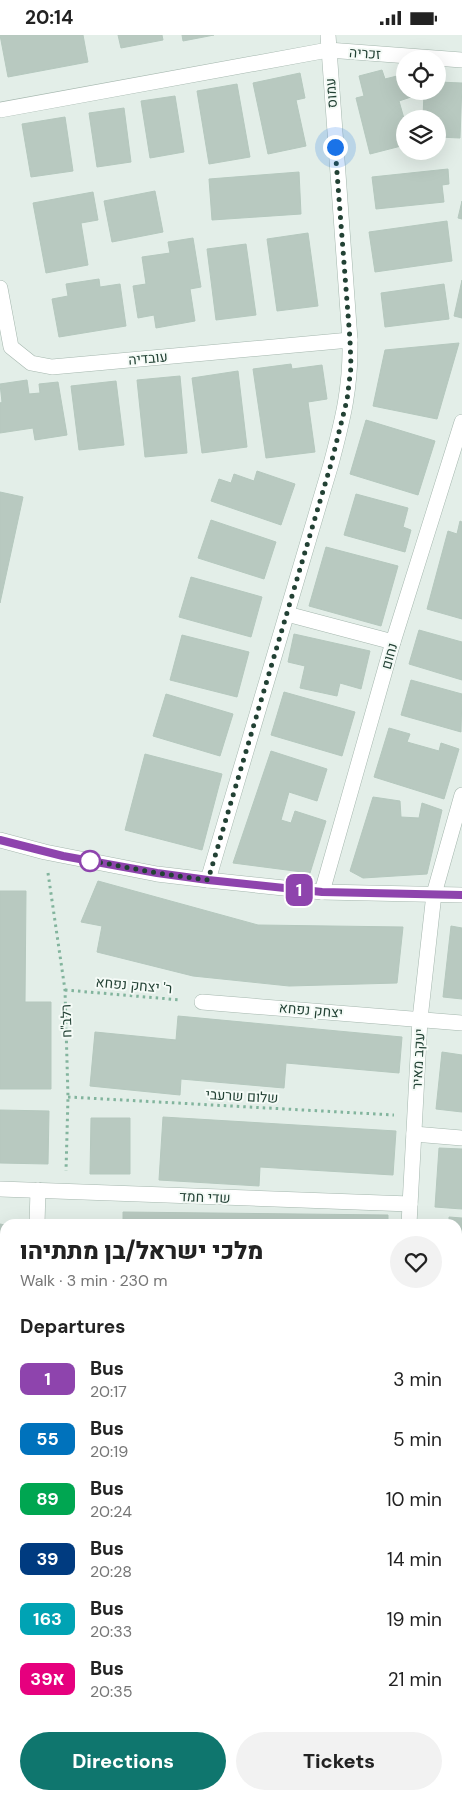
<!DOCTYPE html>
<meta charset="utf-8">
<style>
body{margin:0;font-family:"DM Sans",Heebo,sans-serif;background:#f2f2f2;color:#222;height:100vh;display:flex;flex-direction:column;font-size:19px;white-space:nowrap}
*{box-sizing:border-box;margin:0}
p{font-size:16px;color:#767676}
.icon{flex:none;width:28px;height:28px;fill:none;stroke:currentColor;stroke-width:2;stroke-linecap:round;stroke-linejoin:round}
.map{position:relative;flex:1;overflow:hidden}
.side{position:absolute;left:0px;top:1184px;width:462px;height:581px;display:flex;flex-direction:column;background:#fff;border-radius:15px 15px 0 0;box-shadow:0 5px 20px #0002}
.side>*{flex:none}
.badge{padding:0 10px;border-radius:8px;font-size:18px;line-height:32px}
.buttons{position:absolute;left:396px;top:15px;display:grid;gap:10px}
.buttons a{display:grid;place-items:center;width:50px;height:50px;border-radius:50%;background:#fff;box-shadow:0 5px 20px #0002;font-size:25px}
.you{position:absolute;width:25px;height:25px;margin:-12px;border:4px solid #fff;border-radius:50%;background:#1a73e8;box-shadow:0 0 0 8px #1a73e833}
.map>.badge{position:absolute;translate:-50% -50%;box-shadow:0 0 0 2px #fff}
h2{padding:0 20px;font-size:19px;line-height:45px}
.round{display:grid;place-items:center;flex:none;width:52px;height:52px;border-radius:26px;background:#f2f2f2}
.overview{display:flex;align-items:center;justify-content:space-between;height:85px;padding:0 20px}
h1{font-size:24px;font-weight:800;line-height:38px}
.button{display:flex;gap:10px;margin-top:auto;padding:10px 20px}
.button a{flex:1;height:58px;border-radius:30px;background:#0f766e;color:#fff;font-size:20px;font-weight:800;line-height:58px;text-align:center}
.button a+a{background:#f2f2f2;color:#222}
ul{padding:0;list-style:none}
li{display:flex;align-items:center;gap:15px;height:60px;padding:0 20px}
li div{flex:1}
li b{display:block;font-size:19px}
li em{font-style:normal}
li .badge{min-width:55px;font-weight:700;text-align:center}
.status{display:flex;justify-content:space-between;align-items:center;height:35px;padding:0 25px;background:#fff;direction:ltr}
.status svg{height:14px;fill:currentColor}
.map>svg:first-child{display:block}
.building{fill:#b8c9c0;stroke:#b5c8be}
.lines{fill:none;stroke-linecap:round;stroke-linejoin:round}
.minor-casing{stroke:#a5b7ae;stroke-width:16}
.path{stroke:#82b49d;stroke-width:3;stroke-dasharray:2.5 4;stroke-linecap:butt}
.minor{stroke:#fff;stroke-width:15}
.line-casing{stroke:#fff;stroke-width:11}
.line{stroke:#8e44ad;stroke-width:8}
.walk{stroke:#224134;stroke-width:5;stroke-dasharray:0 9}
.stop-dot{fill:#fff;stroke:#8e44ad;stroke-width:2.5}
.labels{text-anchor:middle;stroke-width:4;stroke-linejoin:round;paint-order:stroke}
.street-label{font-size:14px;fill:#224134;stroke:#f4faf6}
</style>
<div class="status"><b>20:14</b><svg viewBox="0 0 49 12"><path d="M0 12V9h3v3zM5 12V6h3v6zM10 12V3h3v9zM15 12V0h3v12zM26 1h20v11H26zM47 4h2v5h-2z"/></svg></div>
<div class="map">
<svg width="462" height="1764" viewBox="0 0 462 1764">
<rect width="100%" height="100%" fill="#e3eee8"/>
<g class="building">
<polygon points="0,0 83,0 88,27 8,42"/>
<polygon points="118,0 162,0 163,5 121,13"/>
<polygon points="182,0 214,0 183,6"/>
<polygon points="382,35 385,44 405,39 405,56 410,56 411,62 399,66 405,87 405,110 370,119 356,63 364,61 359,41"/>
<polygon points="300,38 305,63 296,65 306,111 268,119 253,48"/>
<polygon points="438,47 462,48 460,103 438,102 438,84 423,84 424,56 438,56"/>
<polygon points="237,49 250,122 209,129 197,56"/>
<polygon points="175,61 184,117 150,123 141,66"/>
<polygon points="124,73 131,127 97,132 89,78"/>
<polygon points="65,82 73,136 31,142 22,89"/>
<polygon points="448,134 449,149 442,150 444,167 376,174 372,142"/>
<polygon points="299,137 301,179 212,185 209,144"/>
<polygon points="155,156 163,197 112,207 104,166"/>
<polygon points="93,157 98,185 81,188 88,230 46,238 33,168"/>
<polygon points="462,166 462,184 458,183"/>
<polygon points="447,186 452,226 375,237 369,197"/>
<polygon points="308,198 318,271 277,276 267,204"/>
<polygon points="193,203 201,252 190,254 195,286 156,293 154,280 138,283 133,251 146,249 142,222 170,218 168,207"/>
<polygon points="246,209 256,280 216,285 207,214"/>
<polygon points="99,244 100,252 120,249 126,291 59,302 52,264 68,261 66,249"/>
<polygon points="462,245 462,283 454,281"/>
<polygon points="444,249 449,284 385,292 381,258"/>
<polygon points="459,308 437,384 373,371 385,315"/>
<polygon points="291,329 292,334 322,330 327,364 308,367 315,417 266,423 253,334"/>
<polygon points="238,336 247,412 202,418 192,343"/>
<polygon points="180,341 187,418 145,422 137,345"/>
<polygon points="27,345 29,359 40,358 39,349 58,347 67,400 35,405 33,393 0,398 0,368 2,367 0,349"/>
<polygon points="116,346 124,410 79,415 71,351"/>
<polygon points="366,385 435,406 418,460 350,439"/>
<polygon points="257,436 295,449 281,490 211,466 219,444 231,448 234,439 254,446"/>
<polygon points="0,457 23,462 0,568"/>
<polygon points="356,459 408,473 403,492 411,495 405,517 344,500"/>
<polygon points="211,485 276,507 264,544 198,523"/>
<polygon points="460,486 462,487 462,584 427,574 448,496 457,499"/>
<polygon points="326,512 398,531 381,591 309,571"/>
<polygon points="191,542 262,562 251,602 179,582"/>
<polygon points="419,595 462,607 462,645 409,629"/>
<polygon points="294,599 370,616 361,654 340,648 337,661 300,653 305,631 288,627"/>
<polygon points="182,600 249,617 237,662 170,645"/>
<polygon points="411,645 462,659 461,697 401,680"/>
<polygon points="284,657 355,677 342,721 271,700"/>
<polygon points="166,659 233,679 220,721 153,701"/>
<polygon points="389,693 410,699 407,707 439,716 441,708 459,714 444,764 374,742"/>
<polygon points="271,716 327,734 317,766 289,757 281,785 291,788 295,776 326,786 310,838 233,828"/>
<polygon points="145,719 222,739 202,815 125,795"/>
<polygon points="373,762 400,766 401,782 419,783 422,768 442,775 427,839 363,843 350,836"/>
<polygon points="98,846 258,890 403,892 397,948 289,951 193,941 97,917 102,891 81,887"/>
<polygon points="0,856 26,856 25,967 51,967 51,1054 0,1054"/>
<polygon points="451,891 462,893 462,964 443,962"/>
<polygon points="178,981 402,1002 399,1038 286,1028 284,1053 181,1044 180,1060 90,1051 95,997 176,1005"/>
<polygon points="442,1017 462,1020 462,1077 436,1074"/>
<polygon points="0,1075 49,1076 48,1129 0,1128"/>
<polygon points="163,1082 396,1096 393,1140 260,1132 259,1151 159,1145"/>
<polygon points="91,1083 130,1083 130,1139 90,1139"/>
<polygon points="439,1113 462,1114 462,1174 435,1172"/>
<polygon points="123,1177 388,1180 388,1189 123,1189"/>
<polygon points="449,1182 462,1183 462,1270 458,1270 458,1189 449,1189"/>
<polygon points="0,1189 5,1190 5,1231 0,1231"/>
<rect x="0" y="1245" width="5" height="69"/>
<polygon points="458,1318 462,1319 458,1360"/>
<polygon points="0,1379 5,1379 5,1422 0,1423"/>
<polygon points="462,1397 462,1457 458,1458 458,1398"/>
<polygon points="5,1559 5,1614 0,1614 0,1560"/>
<polygon points="458,1586 460,1609 458,1610"/>
<polygon points="462,1655 462,1707 458,1707 458,1656"/>
<rect x="0" y="1656" width="5" height="59"/>
<polygon points="0,1744 5,1744 5,1760 318,1760 318,1764 0,1764"/>
<polygon points="462,1748 462,1764 428,1764 427,1760 458,1760 458,1749"/>
<rect x="341" y="1760" width="74" height="4"/>
</g>
<g class="lines">
<g class="minor-casing">
<g id="minor">
<polyline points="0,75 328,15 462,25"/>
<polyline points="0,253 11,312 31,328 52,332 350,305"/>
<polyline points="287,579 393,607"/>
<polyline points="0,805 45,817 157,839 208,845 322,857 462,860"/>
<path d="M208,845l123,-416c12,-45 20,-77 19,-124l-22,-305"/>
<polyline points="322,857 393,607 462,387"/>
<polyline points="202,967 462,988"/>
<polyline points="414,1099 462,1103"/>
<polyline points="0,1154 410,1169"/>
<polyline points="37,1189 38,1155"/>
<polyline points="409,1189 420,984 434,859 462,760"/>
<polyline points="458,1291 462,1292"/>
<polyline points="0,1339 5,1340"/>
<polyline points="458,1484 462,1484"/>
<polyline points="0,1540 5,1539"/>
<polyline points="458,1628 462,1628"/>
<polyline points="0,1643 5,1643"/>
<polyline points="458,1729 462,1728"/>
<polyline points="0,1736 5,1736"/>
<polyline points="328,1760 328,1764"/>
</g>
</g>
<g class="path">
<polyline points="48,838 65,955 68,1062 66,1136"/>
<polyline points="65,955 181,965"/>
<polyline points="68,1062 394,1080"/>
</g>
<use href="#minor" class="minor"/>
</g>
<g class="lines">
<g class="line-casing">
<polyline id="line" points="0,805 63,821 157,838 208,845 322,857 462,860"/>
</g>
<use href="#line" class="line"/>
<polyline class="walk" points="90,826 82,824 157,838 208,845 331,429 347,365 351,332 350,305 335,112"/>
</g>
<circle class="stop-dot" cx="90" cy="826" r="10"/>
<g class="labels">
<g class="street-label">
<text transform="translate(365 18) rotate(4)" y="5">זכריה</text>
<text transform="translate(331 58) rotate(-94)" y="5">עמוס</text>
<text transform="translate(148 323) rotate(-5)" y="5">עובדיה</text>
<text transform="translate(389 621) rotate(-74)" y="5">נחום</text>
<text transform="translate(134 950) rotate(5)" y="5">ר' יצחק נפחא</text>
<text transform="translate(311 975) rotate(5)" y="5">יצחק נפחא</text>
<text transform="translate(66 986) rotate(-92)" y="5">רלב"ח</text>
<text transform="translate(418 1024) rotate(-87)" y="5">יעקב מאיר</text>
<text transform="translate(242 1061) rotate(3)" y="5">שלום שרעבי</text>
<text transform="translate(205 1162) rotate(2)" y="5">שדי חמד</text>
</g>
</g>
</svg>
<div class="buttons">
<a><svg class="icon" aria-label="locate" viewBox="0 0 24 24"><circle cx="12" cy="12" r="6"/><path d="M12 2v4M12 18v4M2 12h4M18 12h4"/></svg></a>
<a><svg class="icon" aria-label="layers" viewBox="0 0 24 24"><path d="M12 4l9 5-9 5-9-5zM3 14l9 5 9-5"/></svg></a>
</div>
<div class="you" style="left:335px;top:112px"></div>
<b class="badge" style="left:299px;top:855px;background:#8e44ad;color:#fff">1</b>
<section class="side">
<div class="overview"><div><h1>מלכי ישראל/בן מתתיהו</h1><p>Walk · 3 min · 230 m</p></div><a class="round"><svg class="icon" aria-label="heart" viewBox="0 0 24 24"><path d="M12 20l-8-8c-3-5 5-10 8-4 3-6 11-1 8 4z"/></svg></a></div>
<h2>Departures</h2>
<ul>
<li><span class="badge" style="background:#8e44ad;color:#fff">1</span><div><b>Bus</b><p>20:17</p></div><em>3 min</em></li>
<li><span class="badge" style="background:#0072bc;color:#fff">55</span><div><b>Bus</b><p>20:19</p></div><em>5 min</em></li>
<li><span class="badge" style="background:#00a651;color:#fff">89</span><div><b>Bus</b><p>20:24</p></div><em>10 min</em></li>
<li><span class="badge" style="background:#003b80;color:#fff">39</span><div><b>Bus</b><p>20:28</p></div><em>14 min</em></li>
<li><span class="badge" style="background:#00a3b4;color:#fff">163</span><div><b>Bus</b><p>20:33</p></div><em>19 min</em></li>
<li><span class="badge" style="background:#e6007e;color:#fff">39א</span><div><b>Bus</b><p>20:35</p></div><em>21 min</em></li>
</ul>
<div class="button"><a>Directions</a><a>Tickets</a></div>
</section>
</div>
